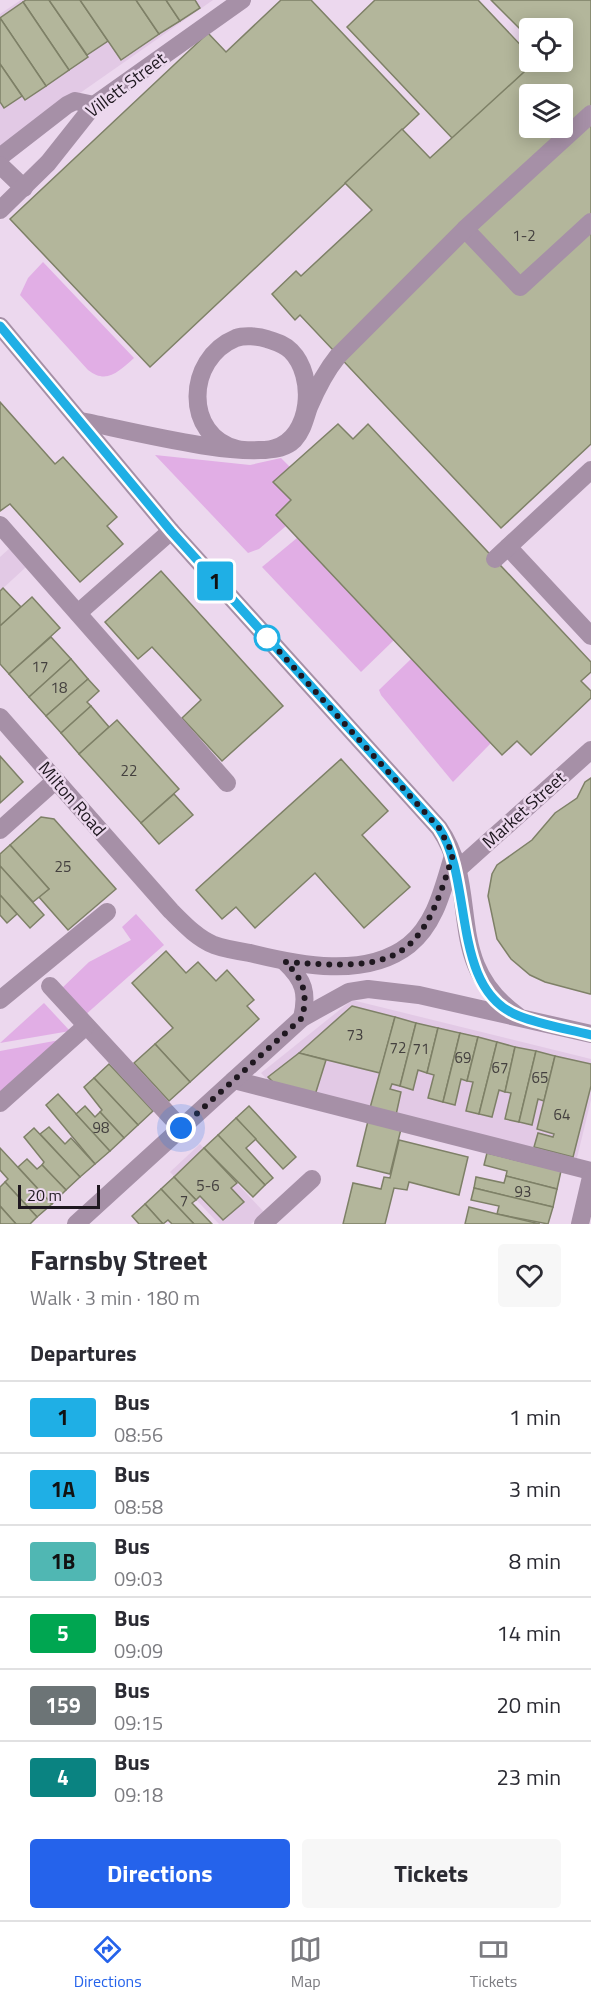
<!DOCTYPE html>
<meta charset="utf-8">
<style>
body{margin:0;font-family:"Titillium Web",sans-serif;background:#f7f7f7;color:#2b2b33;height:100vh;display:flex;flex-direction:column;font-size:22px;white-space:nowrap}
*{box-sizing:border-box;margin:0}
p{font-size:20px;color:#7c7c81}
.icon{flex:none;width:33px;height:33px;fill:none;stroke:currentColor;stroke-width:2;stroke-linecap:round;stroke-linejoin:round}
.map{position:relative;height:1224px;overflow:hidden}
.details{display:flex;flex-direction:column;background:#fff;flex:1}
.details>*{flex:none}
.badge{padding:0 12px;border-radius:4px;font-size:21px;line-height:39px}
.fabs{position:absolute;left:519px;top:18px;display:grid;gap:12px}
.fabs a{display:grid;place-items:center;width:54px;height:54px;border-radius:6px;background:#fff;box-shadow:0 3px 15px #0003;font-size:30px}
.scale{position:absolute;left:18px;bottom:15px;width:82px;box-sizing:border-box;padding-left:6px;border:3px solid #1f1820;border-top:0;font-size:16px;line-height:21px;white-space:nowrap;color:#1f1820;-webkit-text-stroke:4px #ecd8ee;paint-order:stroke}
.you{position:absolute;width:30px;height:30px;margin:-15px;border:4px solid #fff;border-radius:50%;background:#1a73e8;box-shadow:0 0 0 9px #1a73e833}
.map>.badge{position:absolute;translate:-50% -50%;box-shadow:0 0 0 3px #fff}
h2{padding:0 30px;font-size:22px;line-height:54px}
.round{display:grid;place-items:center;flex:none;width:63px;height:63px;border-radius:6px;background:#f7f7f7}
.head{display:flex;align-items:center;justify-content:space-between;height:102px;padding:0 30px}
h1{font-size:28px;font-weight:700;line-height:45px}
.primary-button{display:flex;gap:12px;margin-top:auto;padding:12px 30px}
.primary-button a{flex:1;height:69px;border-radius:6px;background:#2563eb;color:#fff;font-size:24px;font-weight:700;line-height:69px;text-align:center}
.primary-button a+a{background:#f7f7f7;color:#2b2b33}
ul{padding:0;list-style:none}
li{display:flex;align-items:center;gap:18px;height:72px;padding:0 30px;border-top:2px solid #e1e1e2}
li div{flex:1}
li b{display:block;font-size:22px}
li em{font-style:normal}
li .badge{min-width:66px;font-weight:700;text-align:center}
.tabs{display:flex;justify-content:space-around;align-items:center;height:84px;border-top:2px solid #e1e1e2;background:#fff;font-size:16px;color:#7c7c81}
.tabs a{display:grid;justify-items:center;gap:3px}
.tabs .current{color:#2563eb}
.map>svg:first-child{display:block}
.built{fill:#e2c9e5}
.green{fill:#e1aee5}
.building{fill:#b3b69b;stroke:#7e8067;stroke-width:1.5;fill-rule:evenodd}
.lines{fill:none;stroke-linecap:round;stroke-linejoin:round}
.minor{stroke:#a690a7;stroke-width:18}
.line-casing{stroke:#fff;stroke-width:14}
.line{stroke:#1fafe5;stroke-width:9}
.walk{stroke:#1f1820;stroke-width:6;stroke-dasharray:0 10.8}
.stop-dot{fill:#fff;stroke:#1fafe5;stroke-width:3}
.labels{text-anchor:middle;stroke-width:5;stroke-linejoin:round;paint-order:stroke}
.number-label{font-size:15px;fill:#44403f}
.street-label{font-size:18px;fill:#1f1820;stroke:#ecd8ee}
</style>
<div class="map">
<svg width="591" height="1224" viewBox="0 0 591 1224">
<rect width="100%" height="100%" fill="#ecd8ee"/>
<g class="built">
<polygon points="21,0 213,0 0,149 0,14"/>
<polygon points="10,548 26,567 0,591 0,557"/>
<polygon points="352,1000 591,1059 591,1100 576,1162 274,1087 261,1073"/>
<polygon points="200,1144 264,1212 251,1224 219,1224 170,1172"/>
</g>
<g class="green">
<path d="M43,262l91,96c-15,13 -27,27 -46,12l-68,-75 8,-17z"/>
<polygon points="155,455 250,465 281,458 290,467 273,482 291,500 276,515 286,526 259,549 248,553"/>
<polygon points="297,538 394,640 361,672 262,567"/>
<polygon points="411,659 491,743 453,782 381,695 379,690"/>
<polygon points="136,914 164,945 84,1016 60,990 89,962 131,940 122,927"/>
<polygon points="44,1003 70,1031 0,1043"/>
<polygon points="65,1039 0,1094 0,1051"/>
</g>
<g class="building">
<polygon points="26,0 49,0 88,57 69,70 23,2"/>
<polygon points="49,0 80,0 108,41 87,55"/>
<polygon points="80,0 136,0 159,34 121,60"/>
<polygon points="136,0 166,0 180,21 159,34"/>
<polygon points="166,0 195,0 200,8 180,21"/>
<polygon points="281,0 311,0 419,114 150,367 10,219 208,33 226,52"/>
<polygon points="375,0 478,0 530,55 530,62 535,62 453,139 347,27"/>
<path d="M491,0h100v444l-90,84 -201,-213 -5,5 -23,-26 24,-23 5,5 71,-66 -27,-27 57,-54 28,29 105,-96h27v-34h-32v11zM530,94h32v34h-32z"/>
<polygon points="23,2 69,70 46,86 0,18"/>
<polygon points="0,18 46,86 25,100 0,64"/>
<polygon points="0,64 22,96 4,108 0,102"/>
<polygon points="0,402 55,464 63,457 117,517 107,526 123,544 80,582 10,504 0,511"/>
<polygon points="338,424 353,439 368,424 591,662 591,672 581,681 591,691 591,698 531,755 517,741 502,755 276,515 291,500 273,482"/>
<polygon points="161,571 283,706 222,761 182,718 201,700 152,647 138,659 105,622"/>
<polygon points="3,588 21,607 0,626 0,591"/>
<polygon points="32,597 60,628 9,674 0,664 0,626"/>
<polygon points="51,637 71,659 29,697 9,674"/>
<polygon points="71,659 88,679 46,716 29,697"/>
<polygon points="88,679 99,691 87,702 91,706 61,733 46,716"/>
<polygon points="91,706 109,727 79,754 61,733"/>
<polygon points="117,720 179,789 141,823 79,754"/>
<polygon points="0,756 23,782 0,803"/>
<polygon points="341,759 388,811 362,835 410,887 364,928 315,873 255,928 236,907 222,919 196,890"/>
<polygon points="591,778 591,994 590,994 545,982 530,975 511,959 497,939 488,896 492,874 497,865 532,840 555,813 577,798 585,782"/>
<polygon points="174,794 193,815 159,844 141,823"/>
<polygon points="41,817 54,819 116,889 68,930 39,897 49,889 10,845"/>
<polygon points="10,845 49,889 33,902 0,866 0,854"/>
<polygon points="0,866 44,915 30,928 0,895"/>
<polygon points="0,895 17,914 7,923 0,915"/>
<polygon points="166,951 186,973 198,962 216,981 227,970 254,1000 247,1006 259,1019 190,1082 155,1044 173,1028 132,983"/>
<polygon points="352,1006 395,1017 380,1073 299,1053"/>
<polygon points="395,1017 416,1023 400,1086 392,1084 390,1089 401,1092 396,1115 370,1108"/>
<polygon points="416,1023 438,1028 427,1073 418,1070 413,1090 400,1086"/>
<polygon points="438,1028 460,1033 443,1102 428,1098 434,1075 427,1073"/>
<polygon points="460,1033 478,1037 467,1081 461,1079 455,1105 443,1102"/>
<polygon points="478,1037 497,1042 479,1114 466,1111 473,1082 467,1081"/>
<polygon points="497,1042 515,1047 505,1092 499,1090 492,1117 479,1114"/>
<polygon points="155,1044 190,1082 169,1101 134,1063"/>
<polygon points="515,1047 536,1051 519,1122 505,1119 511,1093 505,1092"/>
<polygon points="536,1051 555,1056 544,1101 538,1099 532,1125 519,1122"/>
<polygon points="299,1053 326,1060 315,1095 277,1086 268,1077"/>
<polygon points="555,1056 591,1064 591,1086 573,1157 534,1147 538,1133 553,1137 554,1134 537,1129"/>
<polygon points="109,1064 153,1111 138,1125 94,1078"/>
<polygon points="94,1078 138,1125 124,1138 100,1112 102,1110 84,1087"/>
<polygon points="58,1094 110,1151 95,1164 46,1105"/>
<polygon points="85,1106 95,1117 100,1112 124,1138 110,1151 76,1114"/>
<polygon points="249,1106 296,1157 283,1169 236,1118"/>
<polygon points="236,1118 256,1139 246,1148 273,1178 265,1185 218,1135"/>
<polygon points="368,1121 401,1129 390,1174 357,1166"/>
<polygon points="49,1127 65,1144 71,1138 95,1164 80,1177 40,1134"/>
<polygon points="34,1128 80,1177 66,1190 42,1165 44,1162 24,1137"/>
<polygon points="218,1135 265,1185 253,1197 204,1148"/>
<polygon points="399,1140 468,1157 459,1195 409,1182 407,1190 394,1188 385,1224 343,1224 353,1183 381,1189 384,1177 390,1178"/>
<polygon points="0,1148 52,1204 37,1217 5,1182 8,1179 0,1170"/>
<polygon points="204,1148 237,1183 231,1188 244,1202 223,1220 200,1196 196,1200 174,1177"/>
<polygon points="487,1153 561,1171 557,1189 506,1176 507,1171 484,1165"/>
<polygon points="27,1159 37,1169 42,1165 66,1190 52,1204 18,1167"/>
<polygon points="506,1176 557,1189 553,1207 474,1188 476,1177 504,1183"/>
<polygon points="174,1177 196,1200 192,1203 212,1224 194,1224 161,1189"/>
<polygon points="5,1182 37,1217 30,1224 16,1224 0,1206 0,1187"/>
<polygon points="474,1188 553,1207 548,1224 497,1214 499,1206 471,1200"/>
<polygon points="161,1189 194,1224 172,1224 168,1220 163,1224 145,1204"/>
<polygon points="145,1204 163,1224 139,1224 132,1216"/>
<polygon points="0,1206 16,1224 0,1224"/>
<polygon points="469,1207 497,1214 540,1224 465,1224"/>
</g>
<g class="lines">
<g class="minor">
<polyline points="0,157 67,105 75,101 94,105"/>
<polyline points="0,165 24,188"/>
<polyline points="0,210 48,163 94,105 242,0"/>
<polyline points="465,229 520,287 591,222"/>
<path d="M0,326l171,205 268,297c44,64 2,133 79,188"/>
<path d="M81,421c41,8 159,38 194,27 37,-11 41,-72 16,-97 -7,-7 -15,-9 -24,-12 -9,-3 -23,-4 -31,-1 -51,21 -52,98 1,111 8,2 20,1 28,1 11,-1 21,-2 29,-10 9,-10 11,-22 15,-33 8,-19 16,-35 29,-51l127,-127 126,-115"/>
<polyline points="0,525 227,783"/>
<polyline points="508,547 591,636"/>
<polyline points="495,559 591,470"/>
<polyline points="78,613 171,531"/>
<path d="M0,717l171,194c13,13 26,27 43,34 11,4 24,6 36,8 48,12 116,26 159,-8 27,-22 34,-57 44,-89"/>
<polyline points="0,830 56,780"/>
<polyline points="457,870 591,750"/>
<path d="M285,962c19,18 23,31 17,56"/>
<polyline points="50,986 181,1128"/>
<polyline points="0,1000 107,912"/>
<polyline points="234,1080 591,1171"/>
<polyline points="0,1103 86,1026"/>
<polyline points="76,1224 302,1018 349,992 368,989 419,995 591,1034"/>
<polyline points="263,1224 312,1179"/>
<polyline points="580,1224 591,1177"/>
</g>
</g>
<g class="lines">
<g class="line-casing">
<path id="line" d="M0,326l171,205 268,297c35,52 11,162 80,188 23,9 49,13 72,19"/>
</g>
<use href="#line" class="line"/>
<path class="walk" d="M181,1128l121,-110c6,-25 2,-38 -17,-56 110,8 136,3 168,-108l-14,-26 -172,-190"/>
</g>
<circle class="stop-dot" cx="267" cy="638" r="12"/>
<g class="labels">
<g class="number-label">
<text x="524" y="241">1-2</text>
<text x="40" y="672">17</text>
<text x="59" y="693">18</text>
<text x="129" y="776">22</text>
<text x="63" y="872">25</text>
<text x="355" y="1040">73</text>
<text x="398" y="1053">72</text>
<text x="421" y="1054">71</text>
<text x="463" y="1063">69</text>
<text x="500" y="1073">67</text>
<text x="540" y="1083">65</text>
<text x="562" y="1120">64</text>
<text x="101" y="1133">98</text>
<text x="208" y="1191">5-6</text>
<text x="523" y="1197">93</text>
<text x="184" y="1206">7</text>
</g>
<g class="street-label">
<text transform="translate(126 85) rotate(-37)" y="6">Villett Street</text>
<text transform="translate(72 799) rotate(49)" y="6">Milton Road</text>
<text transform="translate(524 810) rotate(-42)" y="6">Market Street</text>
</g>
</g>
</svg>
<div class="fabs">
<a><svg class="icon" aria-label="locate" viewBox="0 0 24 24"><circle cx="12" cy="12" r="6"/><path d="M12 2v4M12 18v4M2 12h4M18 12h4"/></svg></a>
<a><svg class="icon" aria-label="layers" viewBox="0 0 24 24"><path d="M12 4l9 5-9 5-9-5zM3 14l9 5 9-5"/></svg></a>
</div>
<div class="scale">20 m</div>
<div class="you" style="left:181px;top:1128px"></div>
<b class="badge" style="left:215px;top:581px;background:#1fafe5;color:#111">1</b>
</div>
<section class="details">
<div class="head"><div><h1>Farnsby Street</h1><p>Walk · 3 min · 180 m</p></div><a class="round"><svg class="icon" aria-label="heart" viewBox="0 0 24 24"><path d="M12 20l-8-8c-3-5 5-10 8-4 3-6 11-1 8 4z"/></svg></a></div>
<h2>Departures</h2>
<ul>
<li><span class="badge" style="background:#1fafe5;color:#111">1</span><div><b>Bus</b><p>08:56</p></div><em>1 min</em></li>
<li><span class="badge" style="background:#1fafe5;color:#111">1A</span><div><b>Bus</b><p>08:58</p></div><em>3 min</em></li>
<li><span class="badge" style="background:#50b7b3;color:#111">1B</span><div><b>Bus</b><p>09:03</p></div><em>8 min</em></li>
<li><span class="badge" style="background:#00a651;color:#fff">5</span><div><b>Bus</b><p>09:09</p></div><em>14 min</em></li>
<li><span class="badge" style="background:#6c7476;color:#fff">159</span><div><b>Bus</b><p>09:15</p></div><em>20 min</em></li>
<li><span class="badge" style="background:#0a8381;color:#fff">4</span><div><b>Bus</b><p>09:18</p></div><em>23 min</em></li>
</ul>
<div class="primary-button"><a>Directions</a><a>Tickets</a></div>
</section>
<nav class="tabs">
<a class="current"><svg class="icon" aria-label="directions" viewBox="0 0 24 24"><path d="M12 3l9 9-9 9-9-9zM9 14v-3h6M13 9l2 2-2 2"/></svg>Directions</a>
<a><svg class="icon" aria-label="map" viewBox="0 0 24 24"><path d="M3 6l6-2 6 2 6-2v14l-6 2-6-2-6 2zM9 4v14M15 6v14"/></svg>Map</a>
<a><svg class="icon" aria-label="tickets" viewBox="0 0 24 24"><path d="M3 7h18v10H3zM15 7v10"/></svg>Tickets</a>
</nav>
